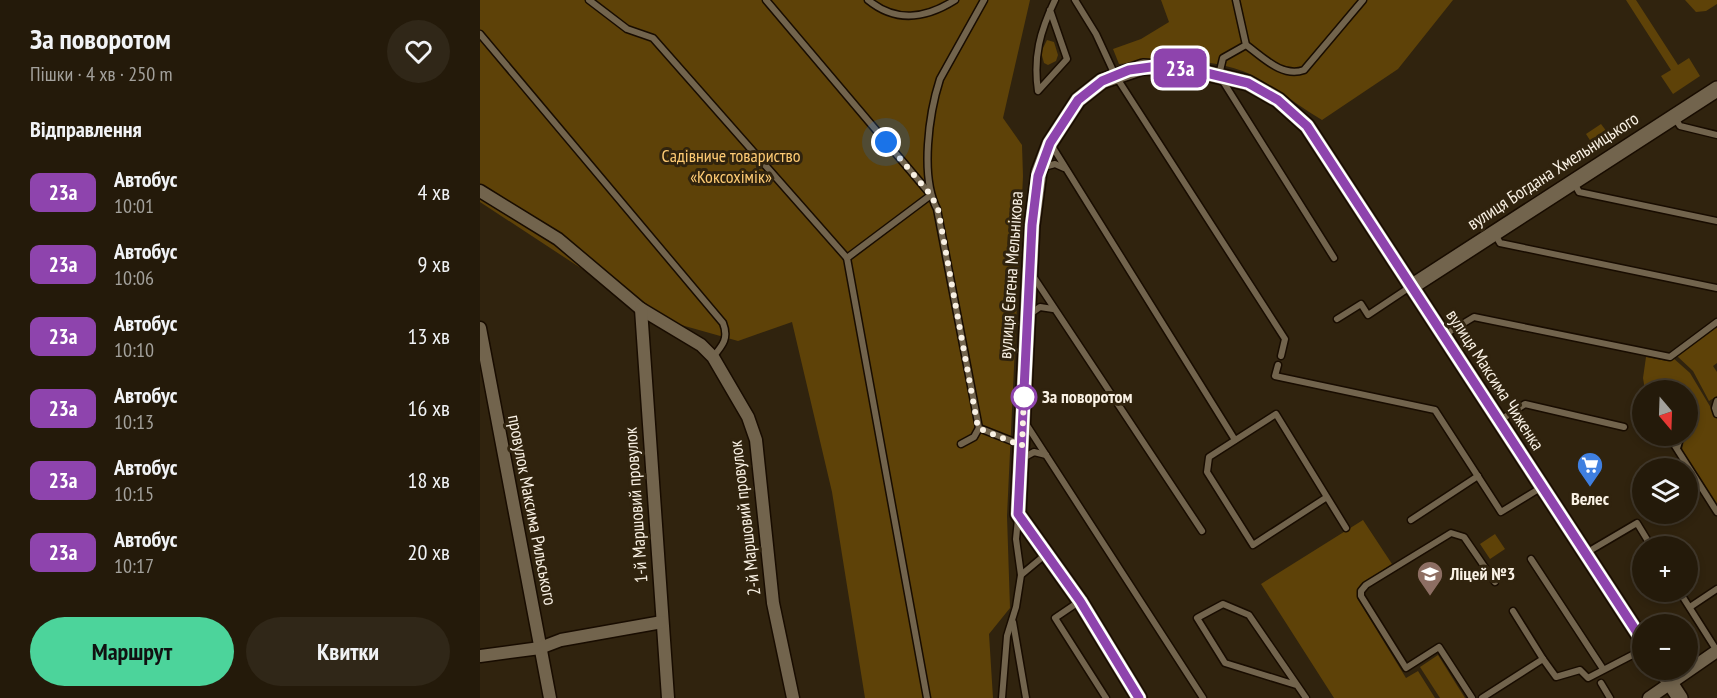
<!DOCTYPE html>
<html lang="uk">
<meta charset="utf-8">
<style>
body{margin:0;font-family:"PT Sans Narrow",sans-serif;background:#302718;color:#f1f3f6;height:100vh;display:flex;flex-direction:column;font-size:22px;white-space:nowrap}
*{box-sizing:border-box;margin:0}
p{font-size:20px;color:#a3a19c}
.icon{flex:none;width:33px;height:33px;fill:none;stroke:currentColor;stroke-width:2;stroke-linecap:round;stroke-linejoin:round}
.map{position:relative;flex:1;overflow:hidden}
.side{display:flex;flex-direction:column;background:#241a0a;width:480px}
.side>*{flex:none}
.badge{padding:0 12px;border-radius:9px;font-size:21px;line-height:39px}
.needle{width:39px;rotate:161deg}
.tools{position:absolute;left:1152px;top:380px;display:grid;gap:12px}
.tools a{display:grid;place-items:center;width:66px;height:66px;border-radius:50%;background:#241a0a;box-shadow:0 3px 9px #0003,0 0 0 2px #41382b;font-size:30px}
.you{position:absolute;width:30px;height:30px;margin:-15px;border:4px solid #fff;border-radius:50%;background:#1a73e8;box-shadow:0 0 0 9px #1a73e833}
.map>.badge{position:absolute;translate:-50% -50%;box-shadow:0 0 0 3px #fff}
h2{padding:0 30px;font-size:22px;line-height:54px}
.round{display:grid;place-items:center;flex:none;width:63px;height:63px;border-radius:32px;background:#302718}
.head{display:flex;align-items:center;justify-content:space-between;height:102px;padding:0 30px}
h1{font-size:28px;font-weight:700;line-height:45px}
.button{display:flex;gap:12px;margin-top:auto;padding:12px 30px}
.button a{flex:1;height:69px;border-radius:36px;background:#4cd49b;color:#111;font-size:24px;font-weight:700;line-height:69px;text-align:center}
.button a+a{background:#302718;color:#f1f3f6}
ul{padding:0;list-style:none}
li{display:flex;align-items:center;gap:18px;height:72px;padding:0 30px}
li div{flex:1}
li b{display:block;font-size:22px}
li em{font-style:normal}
li .badge{min-width:66px;font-weight:700;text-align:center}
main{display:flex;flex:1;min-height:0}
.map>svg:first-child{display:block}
.green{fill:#5e4208}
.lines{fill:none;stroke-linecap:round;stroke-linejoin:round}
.service-casing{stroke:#180c00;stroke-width:9}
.minor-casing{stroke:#180c00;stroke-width:15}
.tertiary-casing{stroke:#180c00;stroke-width:18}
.service{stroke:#72644d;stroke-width:6}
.minor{stroke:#72644d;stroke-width:12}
.tertiary{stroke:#72644d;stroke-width:15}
.line-casing{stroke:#fff;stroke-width:14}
.line{stroke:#8e44ad;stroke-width:9}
.walk{stroke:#f9f1e4;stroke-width:6;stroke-dasharray:0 10.8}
.stop-dot{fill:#fff;stroke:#8e44ad;stroke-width:3}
.labels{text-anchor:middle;stroke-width:6;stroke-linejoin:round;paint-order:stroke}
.park-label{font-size:18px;fill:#fecb74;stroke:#30230e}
.street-label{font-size:18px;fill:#f9f1e4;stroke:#30230e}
.stop-label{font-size:18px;font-weight:bold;fill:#f9f1e4;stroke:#30230e;text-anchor:start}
.poi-label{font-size:18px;font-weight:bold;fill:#f9f1e4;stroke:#30230e}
</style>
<main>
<section class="side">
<div class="head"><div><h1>За поворотом</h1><p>Пішки · 4 хв · 250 m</p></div><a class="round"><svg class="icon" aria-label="heart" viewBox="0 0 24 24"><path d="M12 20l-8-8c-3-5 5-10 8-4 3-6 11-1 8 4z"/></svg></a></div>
<h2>Відправлення</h2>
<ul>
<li><span class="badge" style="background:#8e44ad;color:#fff">23а</span><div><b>Автобус</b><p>10:01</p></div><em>4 хв</em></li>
<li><span class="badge" style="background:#8e44ad;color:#fff">23а</span><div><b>Автобус</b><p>10:06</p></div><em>9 хв</em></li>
<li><span class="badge" style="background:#8e44ad;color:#fff">23а</span><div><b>Автобус</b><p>10:10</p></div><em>13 хв</em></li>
<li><span class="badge" style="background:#8e44ad;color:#fff">23а</span><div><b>Автобус</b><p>10:13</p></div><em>16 хв</em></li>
<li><span class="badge" style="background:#8e44ad;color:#fff">23а</span><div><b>Автобус</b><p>10:15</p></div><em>18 хв</em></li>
<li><span class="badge" style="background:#8e44ad;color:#fff">23а</span><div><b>Автобус</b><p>10:17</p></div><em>20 хв</em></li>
</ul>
<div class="button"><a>Маршрут</a><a>Квитки</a></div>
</section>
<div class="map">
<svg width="1237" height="698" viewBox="0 0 1237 698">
<rect width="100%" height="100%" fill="#30230e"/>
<g class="green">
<polygon points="0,0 550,0 523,118 542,145 543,176 527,516 530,608 509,634 513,698 385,698 352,492 312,322 258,341 155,312 119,280 0,202"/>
<path d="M681,0h292l-55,69 -76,51c-23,-14 -46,-32 -70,-45 -39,-19 -91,-15 -133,-11l-6,-15 28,-10 28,-17z"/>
<polygon points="1146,0 1156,0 1198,65 1209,58 1220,76 1193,94 1181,76 1191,70"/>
<polygon points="1205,0 1237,0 1237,4 1226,11 1216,12"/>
<polygon points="567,40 574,42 578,55 576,61 568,65 564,63 561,52"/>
<polygon points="1121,124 1133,140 1117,151 1106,134"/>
<polygon points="1237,327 1237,363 1233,366 1237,372 1237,396 1229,401 1213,371 1196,355"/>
<polygon points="1166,357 1187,361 1192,357 1210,373 1237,418 1237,506 1202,450 1205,435 1212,430 1208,423 1208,390 1165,390 1163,378"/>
<polygon points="883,520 912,564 880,585 877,598 926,678 938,671 955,698 854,698 781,584"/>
<polygon points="1015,534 1025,549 1010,559 1000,544"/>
<polygon points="958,655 985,698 960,698 940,667"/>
</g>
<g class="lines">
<g class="service-casing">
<g id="service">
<polyline points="109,0 147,29 173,38 367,258"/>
<polyline points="286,0 451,195 367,258 447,698"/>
<path d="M388,0c28,23 57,19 87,0"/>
<path d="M504,0l-44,79c-11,34 -20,97 -3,130l42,219 43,17"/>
<polyline points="595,0 616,34 635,75 805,339 801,356"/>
<polyline points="756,0 766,45 743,58 739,75 854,258"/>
<path d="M570,10l17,49 -29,32c-5,-34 2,-60 17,-91"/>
<path d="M0,34l243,289c6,15 0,22 -10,34"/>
<path d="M766,45c17,12 36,33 58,25l59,-70"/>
<polyline points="1195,118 1200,126 1237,135"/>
<polyline points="572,146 755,440"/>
<polyline points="564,167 575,164 584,168"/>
<polyline points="1093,181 1099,192 1237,221"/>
<polyline points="1015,234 1020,243 1237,288"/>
<polyline points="553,276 722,531"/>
<polyline points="550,314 560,307 573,309"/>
<polyline points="857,319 881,304 888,315 930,287"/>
<polyline points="964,335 994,317 1190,357 1237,322"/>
<polyline points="798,365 795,376 955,410 1021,512 1062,487"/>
<polyline points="1237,401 1235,408 1237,414"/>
<polyline points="1019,421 1045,404 1144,427"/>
<polyline points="546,424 723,698"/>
<polyline points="1188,435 1237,512"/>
<polyline points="481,444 494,437 499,428"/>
<polyline points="1197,448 1201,435"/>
<polyline points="543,458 554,452 566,455"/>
<polyline points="847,497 773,545 727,472 729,457 796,414 866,528"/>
<polyline points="538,519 536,539 541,575"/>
<polyline points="931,520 998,476"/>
<polyline points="1106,553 1157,523 1171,546"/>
<polyline points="1051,559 1123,669"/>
<polyline points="1199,591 1237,651"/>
<polyline points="600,601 575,618 626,698"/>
<polyline points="1210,607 1237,589"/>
<polyline points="1033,611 1063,659"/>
<polyline points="533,622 546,698"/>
<polyline points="1121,683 1130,698"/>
<polyline points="816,685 745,663 717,618 743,604 769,615 826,698"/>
<polyline points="522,698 527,636 536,607 541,575 565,555"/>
<polyline points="992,698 959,647 926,668 881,596 881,591 886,585 971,533 984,537 1015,582"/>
<polyline points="1002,698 1063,659 1076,677 1100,670 1108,678 1162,650"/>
</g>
</g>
<g class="minor-casing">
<g id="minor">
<polyline points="0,191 78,239 161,309 221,345 233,357 268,417 276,440 293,603 313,698"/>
<polyline points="161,309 188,698"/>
<polyline points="0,328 70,698"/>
<polyline points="0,656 60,648 81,640 182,622"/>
<polyline points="1169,698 1237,651"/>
</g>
</g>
<g class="tertiary-casing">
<g id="tertiary">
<polyline points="931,287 1237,89"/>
<polyline points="1181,669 1200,698"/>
<polyline points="659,698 600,601 538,514 552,225 559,172 570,143 598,100 622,81 663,67 714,70 768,83 798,100 827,126 1162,640"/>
</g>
</g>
<use href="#service" class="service"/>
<use href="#minor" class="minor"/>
<use href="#tertiary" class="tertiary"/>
</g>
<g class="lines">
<g class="line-casing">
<polyline id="line" points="659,698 600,601 538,514 552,225 558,176 570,143 598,100 622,81 649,70 678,66 714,70 768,83 798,100 827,126 1162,640"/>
</g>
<use href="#line" class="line"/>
<polyline class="walk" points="406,142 451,195 458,209 498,428 542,446 544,394 544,397"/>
</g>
<defs>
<g id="supermarket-pin" transform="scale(1.35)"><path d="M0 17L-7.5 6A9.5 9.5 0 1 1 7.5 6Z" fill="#3f7fe0" stroke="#30230e"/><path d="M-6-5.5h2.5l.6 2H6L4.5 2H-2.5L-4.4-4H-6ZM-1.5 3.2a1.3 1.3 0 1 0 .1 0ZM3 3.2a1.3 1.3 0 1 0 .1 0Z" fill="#fff"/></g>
<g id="school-pin" transform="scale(1.35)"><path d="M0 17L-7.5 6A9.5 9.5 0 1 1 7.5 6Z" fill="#8d6e63" stroke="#30230e"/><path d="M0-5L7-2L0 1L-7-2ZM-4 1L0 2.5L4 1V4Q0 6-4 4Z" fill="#fff"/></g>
</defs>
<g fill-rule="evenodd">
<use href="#supermarket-pin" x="1110" y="465"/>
<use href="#school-pin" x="950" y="574"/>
</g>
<circle class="stop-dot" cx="544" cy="397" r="12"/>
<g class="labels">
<g class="park-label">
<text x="251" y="162">Садівниче товариство<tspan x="251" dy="21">«Коксохімік»</tspan></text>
</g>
<g class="street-label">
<text transform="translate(1073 171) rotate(-33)" y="6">вулиця Богдана Хмельницького</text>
<text transform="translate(531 275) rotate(-86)" y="6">вулиця Євгена Мельнікова</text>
<text transform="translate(1015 380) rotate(57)" y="6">вулиця Максима Чиженка</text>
<text transform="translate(156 505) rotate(-94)" y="6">1-й Маршовий провулок</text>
<text transform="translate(52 510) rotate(79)" y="6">провулок Максима Рильського</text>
<text transform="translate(265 518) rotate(-97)" y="6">2-й Маршовий провулок</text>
</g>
<g class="stop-label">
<text x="562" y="403">За поворотом</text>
</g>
<g class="poi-label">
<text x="1110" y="505">Велес</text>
<text x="970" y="580" text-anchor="start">Ліцей №3</text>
</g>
</g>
</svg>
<div class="tools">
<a><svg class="needle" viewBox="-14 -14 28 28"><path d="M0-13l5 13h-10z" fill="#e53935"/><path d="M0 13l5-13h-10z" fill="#a3a19c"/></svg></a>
<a><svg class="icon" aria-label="layers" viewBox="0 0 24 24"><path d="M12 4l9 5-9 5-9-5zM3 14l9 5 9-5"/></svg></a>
<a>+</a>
<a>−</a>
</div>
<div class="you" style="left:406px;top:142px"></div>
<b class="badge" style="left:700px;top:68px;background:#8e44ad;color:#fff">23а</b>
</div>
</main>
